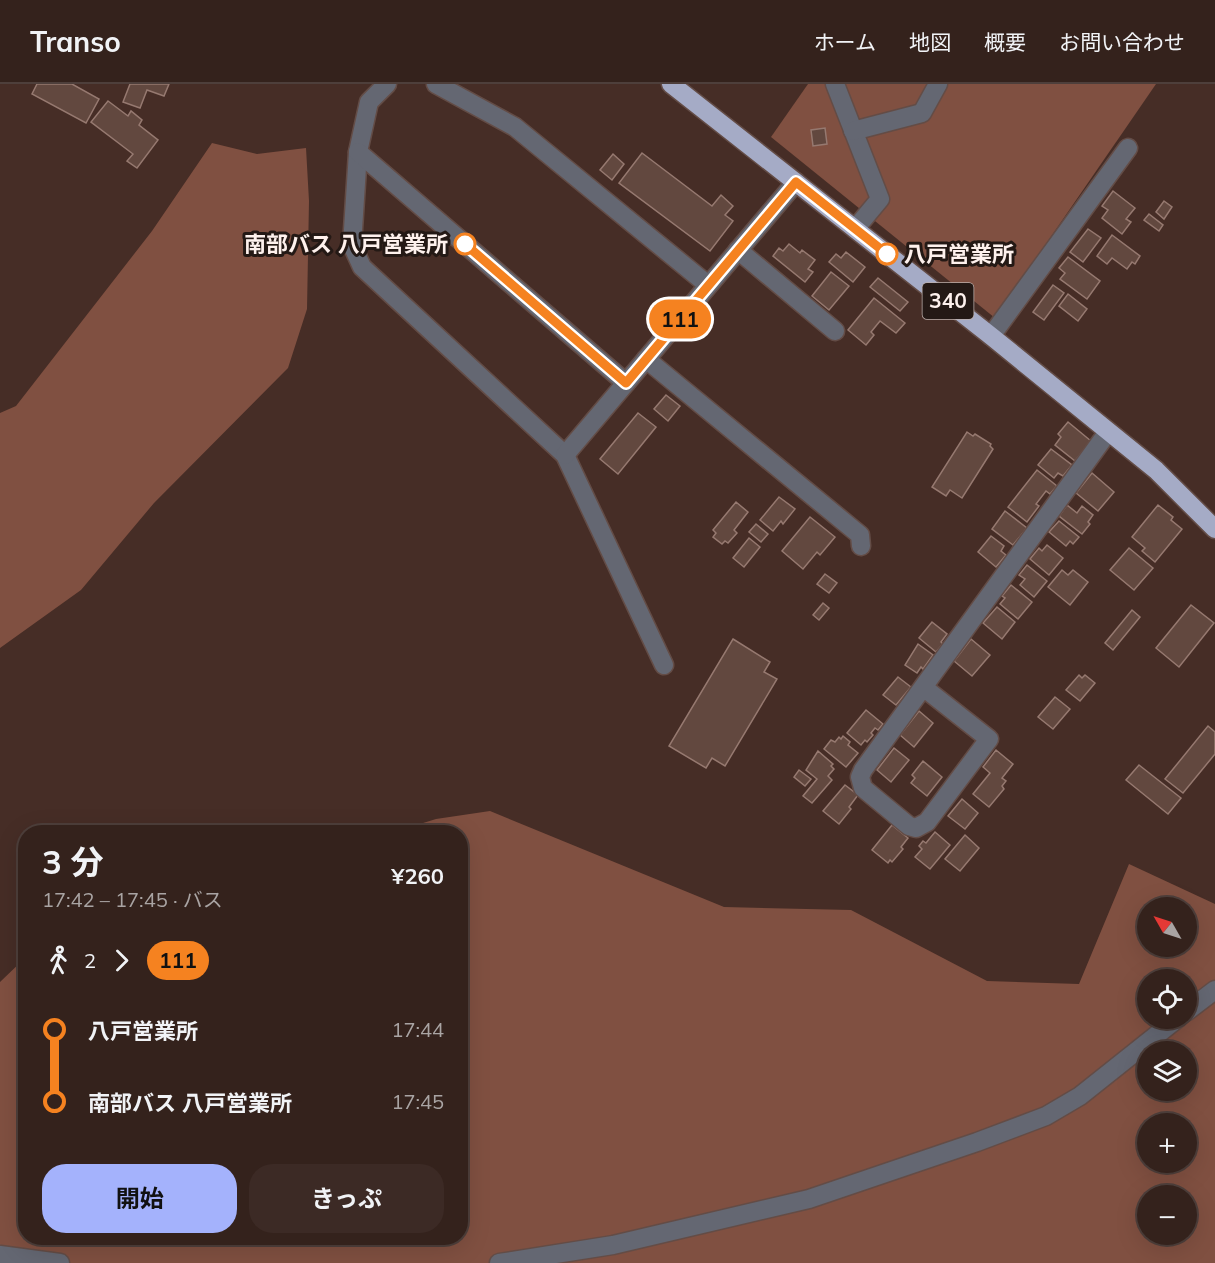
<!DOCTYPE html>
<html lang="ja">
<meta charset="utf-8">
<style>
body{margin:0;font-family:Mulish,"Noto Sans JP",sans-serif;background:#3c2a25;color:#f1f3f6;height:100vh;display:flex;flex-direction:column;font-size:22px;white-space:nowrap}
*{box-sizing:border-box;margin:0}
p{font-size:20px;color:#a9a4a3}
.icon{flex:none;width:33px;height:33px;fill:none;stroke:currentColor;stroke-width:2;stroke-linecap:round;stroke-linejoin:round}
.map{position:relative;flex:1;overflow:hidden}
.sheet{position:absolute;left:18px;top:741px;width:450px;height:420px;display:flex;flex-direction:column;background:#34221c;border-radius:24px;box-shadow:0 6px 24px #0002,0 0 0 2px #4e3f3b}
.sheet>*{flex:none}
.badge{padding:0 12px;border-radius:20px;font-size:21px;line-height:39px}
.needle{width:39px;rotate:309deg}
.tools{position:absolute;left:1137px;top:813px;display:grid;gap:12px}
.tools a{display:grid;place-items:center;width:60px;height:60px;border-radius:50%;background:#34221c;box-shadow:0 6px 24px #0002,0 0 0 2px #4e3f3b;font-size:30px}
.map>.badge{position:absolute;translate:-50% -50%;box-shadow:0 0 0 3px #fff}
.legs{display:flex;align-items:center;gap:9px;height:66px;padding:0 24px;font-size:20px}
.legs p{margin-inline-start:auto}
.summary{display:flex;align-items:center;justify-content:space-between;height:102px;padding:0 24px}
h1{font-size:33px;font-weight:700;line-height:45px}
.button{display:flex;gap:12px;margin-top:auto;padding:12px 24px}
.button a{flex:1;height:69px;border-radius:24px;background:#a4b2fc;color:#111;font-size:24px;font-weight:700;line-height:69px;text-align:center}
.button a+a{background:#3c2a25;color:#f1f3f6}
ul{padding:0 24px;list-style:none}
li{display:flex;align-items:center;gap:21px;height:72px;font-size:22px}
li i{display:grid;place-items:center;width:9px;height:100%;margin:0 8px;background:currentColor}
li i::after{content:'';width:15px;height:15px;margin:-8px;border:4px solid;border-radius:50%;background:#34221c}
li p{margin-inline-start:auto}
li:first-child i{background:linear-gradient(#0000 50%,currentColor 0)}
li:last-child i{background:linear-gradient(currentColor 50%,#0000 0)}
header{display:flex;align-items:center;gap:36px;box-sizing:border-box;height:84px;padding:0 30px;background:#34221c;border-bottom:2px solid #4e3f3b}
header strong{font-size:28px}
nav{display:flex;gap:33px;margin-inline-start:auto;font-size:21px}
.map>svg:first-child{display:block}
.green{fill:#805041;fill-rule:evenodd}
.building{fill:#62483f;stroke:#967970;stroke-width:1.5}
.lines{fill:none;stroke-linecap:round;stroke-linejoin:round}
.minor-casing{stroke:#634c46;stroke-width:21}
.highway-casing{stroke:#634c46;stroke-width:21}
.minor{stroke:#646772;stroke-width:18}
.highway{stroke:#a5abc6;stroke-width:18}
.line-1-casing{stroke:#fff;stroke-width:14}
.line-1{stroke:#f58220;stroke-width:9}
.stop-1-dot{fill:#fff;stroke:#f58220;stroke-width:3}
.labels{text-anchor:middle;stroke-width:6;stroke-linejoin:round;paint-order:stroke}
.shield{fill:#241915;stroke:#bdb0ac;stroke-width:1.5}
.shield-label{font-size:21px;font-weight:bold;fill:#fef1ed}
.stop-label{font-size:22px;font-weight:bold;fill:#fef1ed;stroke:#241915;text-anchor:end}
</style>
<header>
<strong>Transo</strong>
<nav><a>ホーム</a><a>地図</a><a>概要</a><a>お問い合わせ</a></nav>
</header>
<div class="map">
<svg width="1215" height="1179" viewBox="0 0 1215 1179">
<rect width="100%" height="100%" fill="#462d26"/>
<g class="green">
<polygon points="808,0 1156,0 995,234 771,53"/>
<polygon points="212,59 257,70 306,64 309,117 307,225 288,284 154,419 81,506 0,564 0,329 16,322 152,147"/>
<path d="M490,727l234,96 127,3 136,71 92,3 50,-120 86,40v359h-1215v-281l25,-24 1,280h434v-406h-66l42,-13zM1148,824h38v38h-38zM1148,896h38v38h-38zM1148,968h38v38h-38zM1148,1040h38v38h-38zM1148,1112h38v38h-38z"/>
</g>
<g class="building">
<polygon points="37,0 72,0 99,15 86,39 32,10"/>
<polygon points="130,0 169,0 164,12 147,6 140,24 123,18"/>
<polygon points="108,17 128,32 131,27 142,36 139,41 158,56 137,84 127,77 133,70 91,38"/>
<polygon points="825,44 827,60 813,62 811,46"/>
<polygon points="642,69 712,122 721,111 733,122 725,131 733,137 710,167 619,99"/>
<polygon points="613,70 624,80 612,96 600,86"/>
<polygon points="1113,107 1135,124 1126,135 1131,138 1122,150 1102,134 1108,126 1102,122"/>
<polygon points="1164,117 1172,123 1164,135 1156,128"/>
<polygon points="1149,130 1163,141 1159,147 1144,136"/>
<polygon points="1088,145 1101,154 1083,178 1070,168"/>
<polygon points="1112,151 1140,172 1135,180 1132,178 1127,185 1112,174 1107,180 1097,172"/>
<polygon points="789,160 800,169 802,166 815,176 808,185 813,188 805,198 773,172 779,164 783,167"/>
<polygon points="846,168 865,183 853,198 829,178 836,170 841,174"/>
<polygon points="1068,173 1100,197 1087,215 1060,195 1065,189 1059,184"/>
<polygon points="831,188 849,202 829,226 812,212"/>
<polygon points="878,194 908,218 900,227 870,203"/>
<polygon points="1053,201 1064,209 1044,236 1033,228"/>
<polygon points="1068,210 1087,225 1078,237 1059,222"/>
<polygon points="874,214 905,239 896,249 880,237 871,248 874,251 866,261 848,246"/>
<polygon points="666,311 680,322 668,337 654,325"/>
<polygon points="638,329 656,343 618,390 600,375"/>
<polygon points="1068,338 1091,357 1075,377 1055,361 1061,353 1058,350"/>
<polygon points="967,348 973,352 975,350 991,360 990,362 993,365 962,414 950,406 946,412 932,403"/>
<polygon points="1051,365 1072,381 1063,392 1058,389 1054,394 1038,381"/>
<polygon points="1037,386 1057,402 1050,410 1046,407 1036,420 1039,422 1027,438 1008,423"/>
<polygon points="1092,389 1114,408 1098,427 1076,409"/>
<polygon points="779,413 795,425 783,440 781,437 773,447 760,436"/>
<polygon points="736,418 748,428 734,446 737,449 728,459 725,457 722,460 713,453 716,449 713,446"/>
<polygon points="1067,421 1077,429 1082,422 1093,431 1088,438 1090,440 1082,450 1059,432"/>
<polygon points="1158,421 1173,433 1171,436 1182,445 1155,478 1142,467 1145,464 1132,453"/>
<polygon points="1005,427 1027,444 1013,461 992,445"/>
<polygon points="810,433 835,453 820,471 817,468 803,485 782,467"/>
<polygon points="1059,437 1079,453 1073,460 1070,457 1066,462 1049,448"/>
<polygon points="756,440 768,450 761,458 749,448"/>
<polygon points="991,452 1004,462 1001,467 1006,471 996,483 978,468"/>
<polygon points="749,454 760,463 744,483 733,474"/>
<polygon points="1047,461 1063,474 1049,491 1030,475 1039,464 1042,467"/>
<polygon points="1129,464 1153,484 1134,506 1110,486"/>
<polygon points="1027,481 1047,497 1034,513 1020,501 1025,495 1019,491"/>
<polygon points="1062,486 1068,491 1073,486 1088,498 1070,521 1048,503"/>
<polygon points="825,490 837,499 829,509 817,500"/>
<polygon points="1011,501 1032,518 1018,535 1000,520 1005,514 1002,512"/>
<polygon points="823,519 829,524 819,536 813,531"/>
<polygon points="1191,521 1214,539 1179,583 1156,564"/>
<polygon points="997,523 1015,538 1002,555 983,539"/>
<polygon points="1132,526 1140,533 1113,566 1105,559"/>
<polygon points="932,538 947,550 941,558 943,560 936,568 919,554"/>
<polygon points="733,555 770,578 764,588 777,595 725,682 712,674 706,684 669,662"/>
<polygon points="971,555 990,571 972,592 954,577"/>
<polygon points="918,560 933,571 923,585 921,583 917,589 905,581"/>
<polygon points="1079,591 1082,594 1085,591 1095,599 1080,617 1066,606"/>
<polygon points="898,593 911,603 896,621 883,611"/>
<polygon points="1055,613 1070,625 1053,645 1038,633"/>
<polygon points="866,626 883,640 878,646 875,644 871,649 873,651 867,658 865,656 861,661 847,649"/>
<polygon points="919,627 933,639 914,663 900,651"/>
<polygon points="1208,642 1215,648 1215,670 1183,709 1165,695"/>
<polygon points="843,652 850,658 848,661 858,669 846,683 824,665 831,656 835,658 839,653 841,655"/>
<polygon points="894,664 909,676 891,698 877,686"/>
<polygon points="996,666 1013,680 1002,694 1006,697 1002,702 1004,705 989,723 973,710 990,689 983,683"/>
<polygon points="818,667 833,680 831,682 834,685 828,692 832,696 812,719 803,712 817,695 806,686"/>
<polygon points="923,677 942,693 927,712 911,699 915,694 912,691"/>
<polygon points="1139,681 1181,714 1168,730 1126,696"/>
<polygon points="799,686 811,695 805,702 794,693"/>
<polygon points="845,701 858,711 849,723 851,725 839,740 823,727"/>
<polygon points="962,715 978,729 965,745 948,732"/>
<polygon points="892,741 908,754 901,763 903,765 892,778 890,776 888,779 872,766"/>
<polygon points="935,748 950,761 930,785 915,773 922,765 919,762 923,757 926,759"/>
<polygon points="965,751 979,764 960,787 945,775"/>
</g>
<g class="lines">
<g class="minor-casing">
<g id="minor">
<polyline points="387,0 369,18 358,68 352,161 362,183 565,371 664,581"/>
<polyline points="436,0 515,43 708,201"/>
<polyline points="835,0 880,115 855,145"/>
<polyline points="853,47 922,29 938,0"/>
<polyline points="358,68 626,299"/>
<polyline points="738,166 835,247"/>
<polyline points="991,252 1128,64"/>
<polyline points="646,275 860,451 861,462"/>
<polyline points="565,371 796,98"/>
<polyline points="923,603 989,655 927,738 916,744 909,742 863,704 860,693 863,686 1108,348"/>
<polyline points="1186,928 1215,906"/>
<polyline points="0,1171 60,1179"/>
<polyline points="499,1179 613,1161 809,1115 977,1058 1046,1032 1080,1012 1178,934"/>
</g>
</g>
<g class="highway-casing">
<polyline id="highway" points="671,0 991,252 1156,386 1215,445"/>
</g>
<use href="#minor" class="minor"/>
<use href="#highway" class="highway"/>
</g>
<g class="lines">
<g class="line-1-casing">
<polyline id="line-1" points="465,160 626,299 796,98 887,170"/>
</g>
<use href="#line-1" class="line-1"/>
</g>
<g class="stop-1-dot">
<circle cx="465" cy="160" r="10"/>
<circle cx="887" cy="170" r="10"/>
</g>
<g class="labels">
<rect class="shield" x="922.5" y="199" width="51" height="36" rx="4.5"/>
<g class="shield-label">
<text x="948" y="224">340</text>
</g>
<g class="stop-label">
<text x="448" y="168">南部バス 八戸営業所</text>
<text x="904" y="178" text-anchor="start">八戸営業所</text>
</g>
</g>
</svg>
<div class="tools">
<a><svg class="needle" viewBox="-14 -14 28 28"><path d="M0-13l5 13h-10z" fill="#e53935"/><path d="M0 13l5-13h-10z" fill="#a9a4a3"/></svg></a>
<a><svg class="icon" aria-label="locate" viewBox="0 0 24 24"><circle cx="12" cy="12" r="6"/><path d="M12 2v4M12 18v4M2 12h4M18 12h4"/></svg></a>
<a><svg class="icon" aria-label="layers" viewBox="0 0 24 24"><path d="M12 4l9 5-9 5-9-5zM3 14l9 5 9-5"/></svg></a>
<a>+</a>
<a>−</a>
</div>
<b class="badge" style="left:680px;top:235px;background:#f58220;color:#111">111</b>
<section class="sheet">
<div class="summary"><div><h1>3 分</h1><p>17:42 – 17:45 · バス</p></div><b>¥260</b></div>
<div class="legs"><svg class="icon" aria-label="walk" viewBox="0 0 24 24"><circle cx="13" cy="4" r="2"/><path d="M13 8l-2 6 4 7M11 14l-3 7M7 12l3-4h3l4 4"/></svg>2<svg class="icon" aria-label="forward" viewBox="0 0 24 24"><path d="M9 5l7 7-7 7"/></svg><b class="badge" style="background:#f58220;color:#111">111</b></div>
<ul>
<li><i style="color:#f58220"></i><b>八戸営業所</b><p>17:44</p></li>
<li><i style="color:#f58220"></i><b>南部バス 八戸営業所</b><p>17:45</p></li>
</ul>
<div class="button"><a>開始</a><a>きっぷ</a></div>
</section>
</div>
